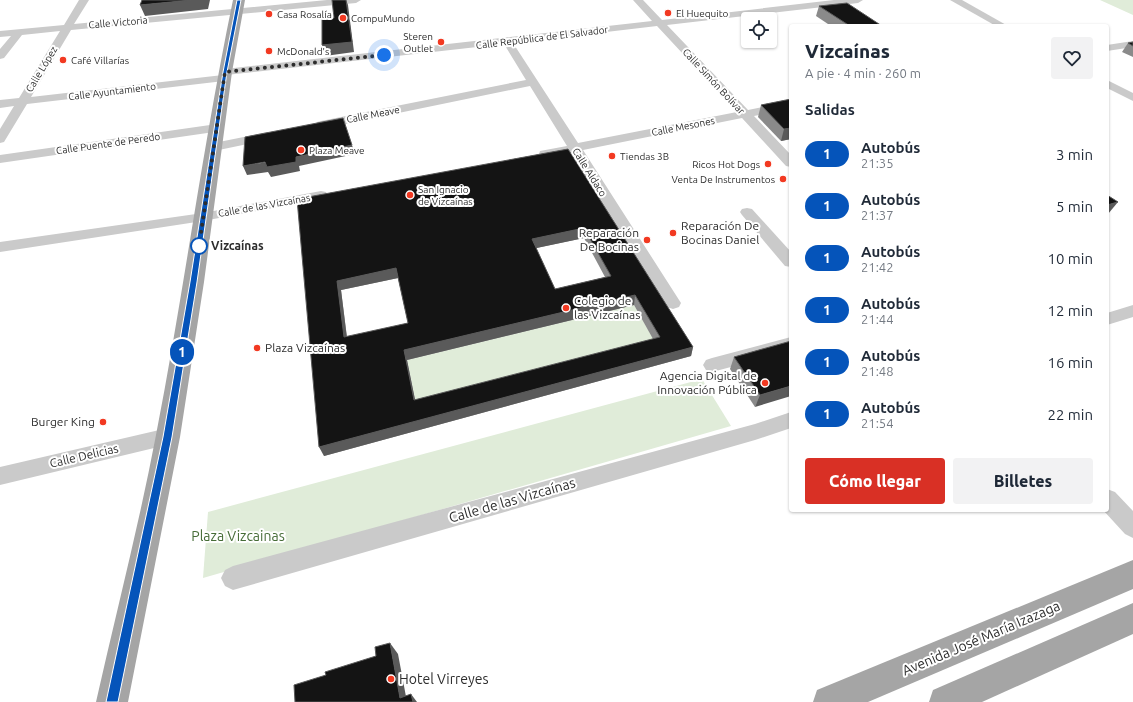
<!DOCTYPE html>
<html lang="es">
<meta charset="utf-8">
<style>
body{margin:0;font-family:Ubuntu,sans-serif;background:#f2f2f3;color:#1f2937;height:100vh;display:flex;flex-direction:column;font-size:15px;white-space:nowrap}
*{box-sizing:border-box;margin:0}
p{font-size:13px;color:#747a83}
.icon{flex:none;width:22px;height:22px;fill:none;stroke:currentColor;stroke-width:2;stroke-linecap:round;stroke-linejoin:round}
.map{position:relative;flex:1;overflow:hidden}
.sheet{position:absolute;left:789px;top:24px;width:320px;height:488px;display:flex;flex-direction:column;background:#fff;border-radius:4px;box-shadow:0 1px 3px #0004}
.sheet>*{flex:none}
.badge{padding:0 8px;border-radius:13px;font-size:14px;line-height:26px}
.controls{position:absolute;left:741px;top:12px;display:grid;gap:8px}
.controls a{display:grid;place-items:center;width:36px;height:36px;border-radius:4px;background:#fff;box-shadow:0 1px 3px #0004;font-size:20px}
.you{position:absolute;width:20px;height:20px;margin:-10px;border:3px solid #fff;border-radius:50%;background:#1a73e8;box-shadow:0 0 0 6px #1a73e833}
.map>.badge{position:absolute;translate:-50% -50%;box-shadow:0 0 0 2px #fff}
h2{padding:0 16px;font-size:15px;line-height:36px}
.round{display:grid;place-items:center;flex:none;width:42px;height:42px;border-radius:4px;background:#f2f2f3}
.summary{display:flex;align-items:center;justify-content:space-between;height:68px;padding:0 16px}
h1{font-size:19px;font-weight:800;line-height:30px}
.primary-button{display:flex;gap:8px;margin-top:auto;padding:8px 16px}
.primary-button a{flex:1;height:46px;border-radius:4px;background:#d93025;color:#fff;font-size:16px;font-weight:800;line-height:46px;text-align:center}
.primary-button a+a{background:#f2f2f3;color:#1f2937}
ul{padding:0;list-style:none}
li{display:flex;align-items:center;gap:12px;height:52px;padding:0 16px}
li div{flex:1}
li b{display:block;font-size:15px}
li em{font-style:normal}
li .badge{min-width:44px;font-weight:700;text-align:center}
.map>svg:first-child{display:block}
.green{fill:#e0ecd9}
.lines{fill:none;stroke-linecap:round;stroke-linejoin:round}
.minor{fill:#cacaca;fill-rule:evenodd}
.major{fill:#a5a5a5;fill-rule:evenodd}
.wall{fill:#8a8a8a;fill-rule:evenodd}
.shaded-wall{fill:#5a5a5a}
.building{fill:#141414;stroke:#5a5a5a;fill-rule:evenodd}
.line{fill:#0554ba;stroke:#fff}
.walk{stroke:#2d2d2d;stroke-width:4;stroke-dasharray:0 7.2}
.poi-dot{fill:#f23921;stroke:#fff;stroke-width:1.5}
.stop-dot{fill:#fff;stroke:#0554ba;stroke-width:2}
.labels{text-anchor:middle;stroke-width:4;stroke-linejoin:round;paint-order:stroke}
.far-poi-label{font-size:10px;fill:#2d2d2d;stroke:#fff;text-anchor:start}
.far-street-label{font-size:10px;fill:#2d2d2d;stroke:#fff}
.poi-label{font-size:12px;fill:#2d2d2d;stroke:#fff;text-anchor:start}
.stop-label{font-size:12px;font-weight:bold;fill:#2d2d2d;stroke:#fff;text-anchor:start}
.street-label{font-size:12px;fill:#2d2d2d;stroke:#fff}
.near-street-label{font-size:14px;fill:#2d2d2d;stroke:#fff}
.near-park-label{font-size:14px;fill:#466c37;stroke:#fff}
.near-poi-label{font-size:14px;fill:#2d2d2d;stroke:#fff;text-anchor:start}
</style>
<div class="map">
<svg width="1133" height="702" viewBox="0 0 1133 702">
<rect width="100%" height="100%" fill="#fff"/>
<g class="green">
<polygon points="1100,0 1133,0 1133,15"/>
<polygon points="634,305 658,347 417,409 407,360"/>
<polygon points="702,379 731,426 203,578 208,512"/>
</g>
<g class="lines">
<g class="minor">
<path d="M79,0h10l-15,24 253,-24h34l-5,3 -285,27 -40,67 192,-22 -3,-3 5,-3 427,-48 -19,-21h10l19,20 172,-20h29l-5,3 -191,22 81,85 43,-9v8l-37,7 37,39v12l-5,-1 -44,-48 -159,32 98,153 -2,4 -6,2 -6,-2 -96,-154 -26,5 -5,-1 -1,-3 1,-3 27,-5 -37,-60 -209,43 -4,-1 -2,-3 2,-3 4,-1 205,-41 -22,-36 -278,31 4,3 -6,3 -197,23 -23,38 -4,1v-14l14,-23 -14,2v-8l19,-2 41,-67 -38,4 -18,23 -4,1v-10l11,-13 -11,1v-6l64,-6zM657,26l80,86 -159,31 -65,-100z"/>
<polygon points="950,0 962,0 1008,26 996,26"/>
<polygon points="1133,41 1133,47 1107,51 1107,45"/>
<polygon points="1107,80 1133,93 1133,101 1107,88"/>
<polygon points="217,124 221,125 223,128 221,131 0,163 0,155"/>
<polygon points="268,132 272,133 274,136 272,139 214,151 209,150 208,147 209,144 214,143"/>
<polygon points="321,191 326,192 328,195 326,198 203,221 0,252 0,242 203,213"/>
<polygon points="747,208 752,209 791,252 791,267 785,266 742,215 740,212 742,209"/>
<polygon points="1133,305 1133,317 1107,325 1107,313"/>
<polygon points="791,337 791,351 712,372 706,370 703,365 706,360 712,358"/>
<polygon points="791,412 791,428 755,440 233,590 225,586 221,578 225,570 233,566 755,424"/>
<polygon points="168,428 175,431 178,437 175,443 0,485 0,467"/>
<polygon points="1107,489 1115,492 1133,511 1133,538 1125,534 1103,510 1107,510"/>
</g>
<g class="major">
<path d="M233,0h12l-13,72 -28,210 -24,155 -52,265h-32c20,-89 43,-177 60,-267 28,-144 47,-291 77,-435z"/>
<polygon points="1133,560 1133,589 868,702 813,702 817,690"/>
<polygon points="1133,603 1133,634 982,702 929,702 933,690"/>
</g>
</g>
<g class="wall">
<polygon points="819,6 882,26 831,26 816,16"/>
<polygon points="1133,42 1133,57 1122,52 1128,43"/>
<polygon points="791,99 791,139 781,141 758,117 761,105"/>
<path d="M568,149l125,198 -2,9 -367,100 -27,-257zM584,238l21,39 -50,12 -19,-41zM398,278l10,45 -61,14 -6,-47zM634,305l19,34 -238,61 -8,-40z"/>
<polygon points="791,341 755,407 730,369 734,357"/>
</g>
<g class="shaded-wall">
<polygon points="192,0 210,0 208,9 145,16 140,5"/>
<polygon points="346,0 348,5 354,52 325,56 322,45"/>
<polygon points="791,128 791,139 781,141 784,129"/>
<polygon points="352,145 355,154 299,166 300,171 271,177 268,172 247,175 243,166 296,157"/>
<polygon points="1118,202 1108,214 1107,214 1107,205"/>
<polygon points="584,228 584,238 532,249 532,239"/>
<polygon points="396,268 398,278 341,290 348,347 344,337 337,281"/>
<polygon points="635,295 634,305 407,360 417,409 414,400 404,350"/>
<polygon points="693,347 691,356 324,456 319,447"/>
<polygon points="791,386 791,396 755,407 760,395"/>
<polygon points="390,643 398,654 407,702 400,698"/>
<polygon points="411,694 417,702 413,702"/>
</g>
<g class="building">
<polygon points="142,0 192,0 140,5"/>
<polygon points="332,0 346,0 352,42 322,45 322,19 334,18"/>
<polygon points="847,3 882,26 850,26 819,6"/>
<polygon points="1133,42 1133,46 1128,43"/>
<polygon points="791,99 791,128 784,129 761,105"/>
<polygon points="343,118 352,145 296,157 296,162 267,167 265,162 243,166 245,137"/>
<path d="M568,149l125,198 -374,100 -22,-248zM584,228l27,48 -56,13 -23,-50zM396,268l12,55 -64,14 -7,-56zM635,295l25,42 -246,63 -10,-50z"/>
<polygon points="1107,195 1118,202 1107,205"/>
<polygon points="791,341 791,386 760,395 734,357"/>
<polygon points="390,643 400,698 411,694 413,702 295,702 294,685 326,675 325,672 376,656 375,647"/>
</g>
<polygon class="line" points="237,0 241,0 227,72 197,282 172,437 118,702 106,702 163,437 190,282 223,72"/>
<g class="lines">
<polyline class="walk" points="199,246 225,72 384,55"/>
</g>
<g class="poi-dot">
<circle cx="668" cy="13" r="4"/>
<circle cx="269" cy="14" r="4"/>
<circle cx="343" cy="18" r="4"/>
<circle cx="441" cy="42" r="4"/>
<circle cx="269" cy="51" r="4"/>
<circle cx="63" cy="60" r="4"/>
<circle cx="301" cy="150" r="4"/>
<circle cx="612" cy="156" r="4"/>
<circle cx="768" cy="164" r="4"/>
<circle cx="783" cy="179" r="4"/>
<circle cx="410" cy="195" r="4"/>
<circle cx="673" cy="233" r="4"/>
<circle cx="647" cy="240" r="4"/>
<circle cx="566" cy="308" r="4"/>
<circle cx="257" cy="348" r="4"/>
<circle cx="765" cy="383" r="4"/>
<circle cx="103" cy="422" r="4"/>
<circle cx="391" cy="679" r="4"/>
</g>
<circle class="stop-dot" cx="199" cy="246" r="8"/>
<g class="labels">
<g class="far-poi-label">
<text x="676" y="17">El Huequito</text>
<text x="277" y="18">Casa Rosalía</text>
<text x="351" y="22">CompuMundo</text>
<text x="433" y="40" text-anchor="end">Steren<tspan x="433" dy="12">Outlet</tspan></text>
<text x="277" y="55">McDonald's</text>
<text x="71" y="64">Café Villarías</text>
<text x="309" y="154">Plaza Meave</text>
<text x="620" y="160">Tiendas 3B</text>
<text x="760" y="168" text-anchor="end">Ricos Hot Dogs</text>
<text x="775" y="183" text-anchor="end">Venta De Instrumentos</text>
<text x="418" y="193">San Ignacio<tspan x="418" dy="12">de Vizcaínas</tspan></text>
</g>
<g class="far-street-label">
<text transform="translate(118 22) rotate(-5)" y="4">Calle Victoria</text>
<text transform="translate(542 37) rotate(-7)" y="4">Calle República de El Salvador</text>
<text transform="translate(41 69) rotate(-59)" y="4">Calle López</text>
<text transform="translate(714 81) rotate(47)" y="4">Calle Simón Bolívar</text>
<text transform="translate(112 91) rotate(-7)" y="4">Calle Ayuntamiento</text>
<text transform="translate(373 114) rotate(-11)" y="4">Calle Meave</text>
<text transform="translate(683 126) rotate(-11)" y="4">Calle Mesones</text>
<text transform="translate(108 143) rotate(-8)" y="4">Calle Puente de Peredo</text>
<text transform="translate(590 172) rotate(58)" y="4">Calle Aldaco</text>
<text transform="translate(264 205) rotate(-10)" y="4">Calle de las Vizcaínas</text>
</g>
<g class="poi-label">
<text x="681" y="230">Reparación De<tspan x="681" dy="14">Bocinas Daniel</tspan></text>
<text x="639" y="237" text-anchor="end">Reparación<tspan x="639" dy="14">De Bocinas</tspan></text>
<text x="574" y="305">Colegio de<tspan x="574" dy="14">las Vizcaínas</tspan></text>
<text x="265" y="352">Plaza Vizcaínas</text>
<text x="757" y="380" text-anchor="end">Agencia Digital de<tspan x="757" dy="14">Innovación Pública</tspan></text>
<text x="95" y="426" text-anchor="end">Burger King</text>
</g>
<g class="stop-label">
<text x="211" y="250">Vizcaínas</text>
</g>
<g class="street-label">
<text transform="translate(84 456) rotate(-13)" y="4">Calle Delicias</text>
</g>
<g class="near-street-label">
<text transform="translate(512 500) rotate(-16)" y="5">Calle de las Vizcaínas</text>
<text transform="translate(981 638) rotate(-23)" y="5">Avenida José María Izazaga</text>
</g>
<g class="near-park-label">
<text x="238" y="541">Plaza Vizcainas</text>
</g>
<g class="near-poi-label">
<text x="399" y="684">Hotel Virreyes</text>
</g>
</g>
</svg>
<div class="controls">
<a><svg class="icon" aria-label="locate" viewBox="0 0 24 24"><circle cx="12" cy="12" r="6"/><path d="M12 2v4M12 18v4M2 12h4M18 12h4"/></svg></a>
</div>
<div class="you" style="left:384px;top:55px"></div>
<b class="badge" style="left:182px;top:352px;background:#0554ba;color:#fff">1</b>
<section class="sheet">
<div class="summary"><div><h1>Vizcaínas</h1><p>A pie · 4 min · 260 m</p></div><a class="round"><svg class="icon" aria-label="heart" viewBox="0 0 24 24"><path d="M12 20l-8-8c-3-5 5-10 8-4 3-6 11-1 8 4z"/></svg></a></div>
<h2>Salidas</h2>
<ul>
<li><span class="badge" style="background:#0554ba;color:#fff">1</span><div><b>Autobús</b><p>21:35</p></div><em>3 min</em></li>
<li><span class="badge" style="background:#0554ba;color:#fff">1</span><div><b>Autobús</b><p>21:37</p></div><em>5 min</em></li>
<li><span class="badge" style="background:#0554ba;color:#fff">1</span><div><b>Autobús</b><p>21:42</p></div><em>10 min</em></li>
<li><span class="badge" style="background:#0554ba;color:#fff">1</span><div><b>Autobús</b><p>21:44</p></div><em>12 min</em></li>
<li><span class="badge" style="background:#0554ba;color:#fff">1</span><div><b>Autobús</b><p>21:48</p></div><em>16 min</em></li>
<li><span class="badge" style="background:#0554ba;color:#fff">1</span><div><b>Autobús</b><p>21:54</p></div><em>22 min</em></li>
</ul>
<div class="primary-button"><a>Cómo llegar</a><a>Billetes</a></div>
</section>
</div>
